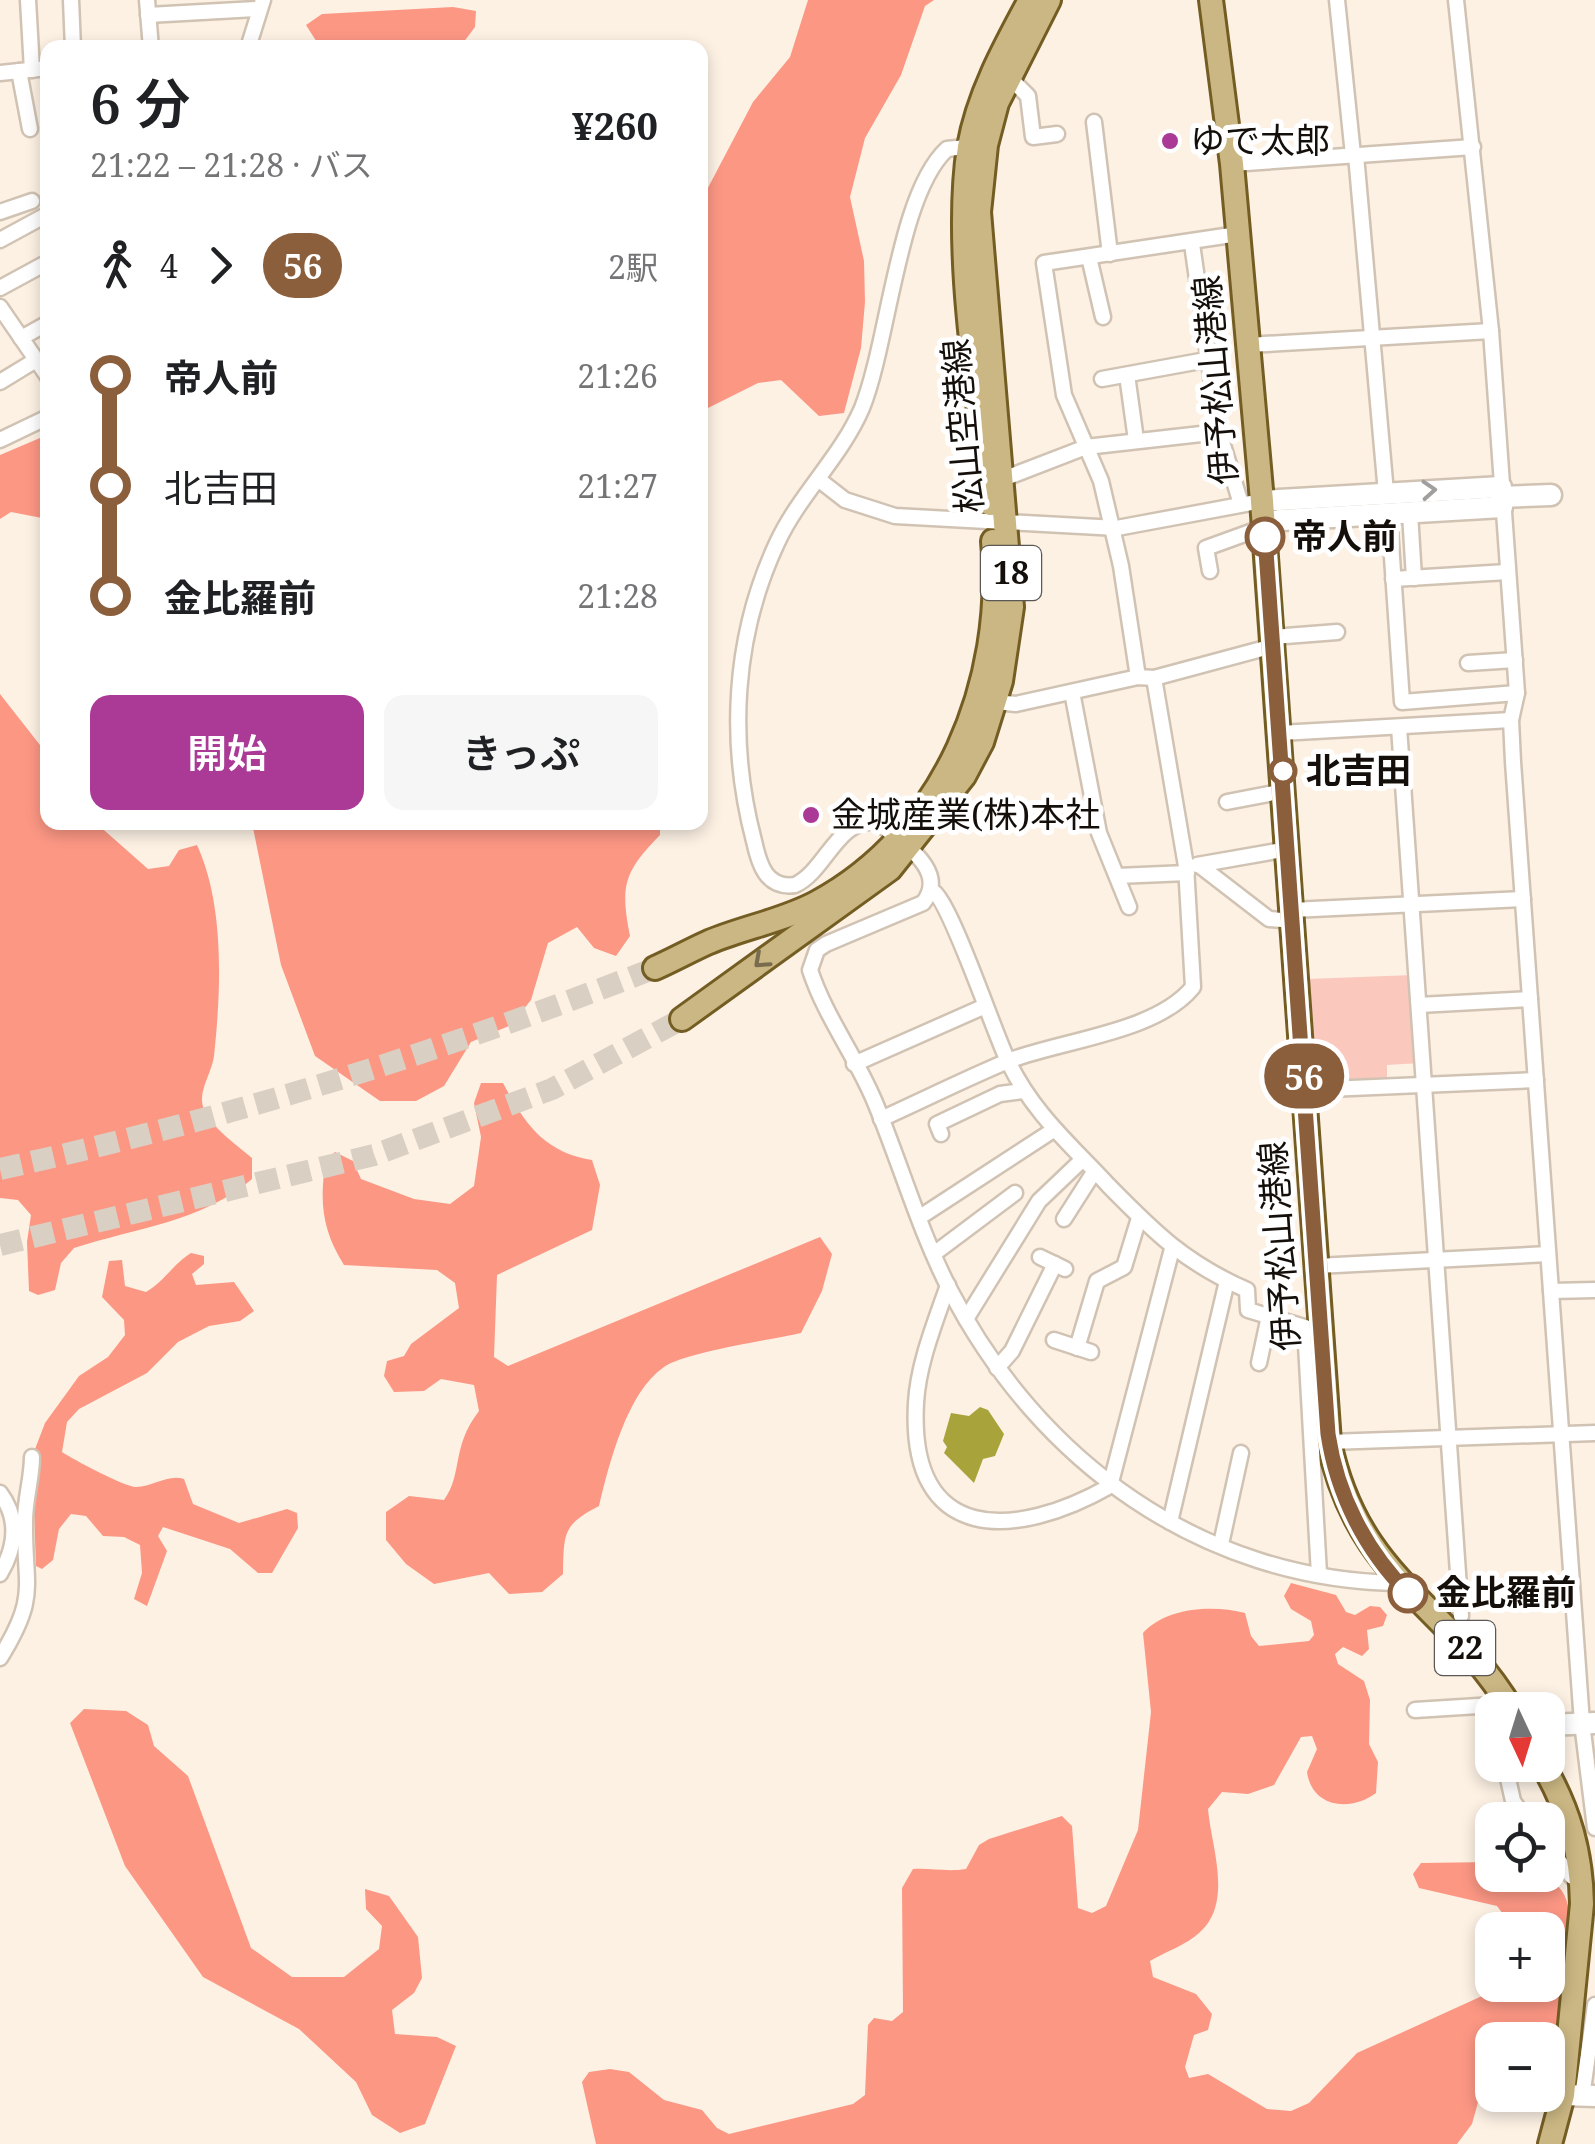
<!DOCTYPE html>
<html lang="ja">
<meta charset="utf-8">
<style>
body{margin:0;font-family:"Noto Serif","Noto Sans JP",serif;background:#f6f6f6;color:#202124;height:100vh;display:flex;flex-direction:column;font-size:38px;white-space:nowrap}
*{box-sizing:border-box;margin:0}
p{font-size:32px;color:#757577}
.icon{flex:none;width:55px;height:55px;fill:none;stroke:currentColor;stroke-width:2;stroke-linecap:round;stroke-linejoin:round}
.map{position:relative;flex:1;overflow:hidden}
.details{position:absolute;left:40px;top:40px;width:668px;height:790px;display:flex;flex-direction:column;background:#fff;border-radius:20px;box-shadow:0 5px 15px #0003}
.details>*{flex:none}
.badge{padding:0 20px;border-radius:32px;font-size:35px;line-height:65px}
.needle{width:65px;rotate:176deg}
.fabs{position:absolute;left:1475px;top:1692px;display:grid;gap:20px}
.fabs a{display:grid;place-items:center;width:90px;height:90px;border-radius:20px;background:#fff;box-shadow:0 5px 15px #0003;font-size:50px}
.map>.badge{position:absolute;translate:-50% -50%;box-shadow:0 0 0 5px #fff}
.legs{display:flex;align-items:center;gap:15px;height:110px;padding:0 50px;font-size:32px}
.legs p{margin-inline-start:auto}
.summary{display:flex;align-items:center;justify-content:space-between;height:170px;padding:0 50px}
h1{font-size:55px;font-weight:600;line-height:75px}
.primary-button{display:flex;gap:20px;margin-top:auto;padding:20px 50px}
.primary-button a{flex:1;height:115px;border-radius:20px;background:#aa3a96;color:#fff;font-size:40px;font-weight:600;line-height:115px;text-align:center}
.primary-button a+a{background:#f6f6f6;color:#202124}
ul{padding:0 50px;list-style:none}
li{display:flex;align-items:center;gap:35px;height:110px;font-size:38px}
li i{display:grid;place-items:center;width:15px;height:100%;margin:0 12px;background:currentColor}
li i::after{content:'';width:25px;height:25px;margin:-12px;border:8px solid;border-radius:50%;background:#fff}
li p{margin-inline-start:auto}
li:first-child i{background:linear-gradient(#0000 50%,currentColor 0)}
li:last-child i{background:linear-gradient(currentColor 50%,#0000 0)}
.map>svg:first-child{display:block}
.green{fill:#fbc8be}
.forest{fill:#fc9784}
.water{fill:#a8a33a}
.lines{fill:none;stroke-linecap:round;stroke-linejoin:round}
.primary-tunnel{stroke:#dacfc3;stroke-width:22;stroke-dasharray:22 11;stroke-linecap:butt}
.street-casing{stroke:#d1c3b3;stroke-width:19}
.secondary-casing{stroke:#d1c3b3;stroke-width:25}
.primary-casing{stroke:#745d23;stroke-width:28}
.street{stroke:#fff;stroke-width:14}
.secondary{stroke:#fff;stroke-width:20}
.primary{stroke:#cbb783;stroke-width:22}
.oneway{stroke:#a19f9d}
.oneway2{stroke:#796b4d}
.line-1-casing{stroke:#fff;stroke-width:22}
.line-1{stroke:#8b5e3c;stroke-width:15}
.poi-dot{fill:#aa3a96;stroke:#fff;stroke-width:4}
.stop-1-dot{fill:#fff;stroke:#8b5e3c;stroke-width:5}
.labels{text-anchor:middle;stroke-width:10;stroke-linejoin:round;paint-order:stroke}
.shield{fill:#fff;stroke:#5a5754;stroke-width:2.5}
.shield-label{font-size:32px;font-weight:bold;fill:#140f0a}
.poi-label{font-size:35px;fill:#140f0a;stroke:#fff;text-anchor:start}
.street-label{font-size:35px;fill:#140f0a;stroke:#fff}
.stop-label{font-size:35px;font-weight:bold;fill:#140f0a;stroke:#fff;text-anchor:start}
</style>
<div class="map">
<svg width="1595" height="2144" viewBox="0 0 1595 2144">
<rect width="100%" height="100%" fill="#fdf1e4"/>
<polygon class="green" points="1413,975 1420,1063 1387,1065 1387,1079 1315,1083 1308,979"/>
<g class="forest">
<polygon points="808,0 934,0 925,6 901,75 865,138 850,197 864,261 865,302 861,348 844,413 819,416 781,380 758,383 700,412 700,203 753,102 790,57"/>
<polygon points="453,7 476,11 475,27 460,47 320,47 306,25 322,14"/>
<polygon points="47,435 47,519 11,512 0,519 0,455"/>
<path d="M0,694l47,60 1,68 48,1 52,46 21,-3 10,-16 18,-5c28,61 24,145 17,211 -2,15 -13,31 -12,45 1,21 35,44 50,57v21c-50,43 -117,49 -178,69l-13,15 -6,27 -17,5 -9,-4 -2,-49 4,-27 -13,-15 -18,-2z"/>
<path d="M660,822v13c-36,37 -40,50 -30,101l-14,20 -22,-8 -17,-21 -29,16 -17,57 -20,25 -40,17 -27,44 -28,15h-36l-65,-45 -34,-91 -29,-142z"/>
<path d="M481,1083h22c22,41 41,69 89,77l8,25 -8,45 -95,45 -3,82 14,9 312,-129 12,17 -10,37 -21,42c-30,7 -116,19 -137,34 -37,25 -55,97 -65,139 -37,19 -35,28 -36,68l-21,18 -33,2 -20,-21 -55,11 -28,-20 -20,-24v-28l23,-16 35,4c19,-26 7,-53 35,-89l-5,-26 -33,-6 -17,12 -30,1 -10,-16 3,-15 17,-5 7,-12 48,-36 -4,-25 -18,-13 -93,-5c-22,-35 -25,-64 -18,-105l9,-8 18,9 8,18 53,20 36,5 24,-18 7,-49 -7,-34z"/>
<path d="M191,1253l13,3v8l-12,10 4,11 38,-3 20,29 -14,10 -31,5 -31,16 -31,31 -68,36 -12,13 -5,30c12,8 63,35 74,35 17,0 31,-13 48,-8l9,25 46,19 48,-14 10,4 1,15 -26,45h-14l-28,-24 -67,-22 -5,9 9,15 -20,55 -13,-7 8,-26 -2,-28 -16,-8 -21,-1 -17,-20 -15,-2 -12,15 -6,31 -11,9 -6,-3 -4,-109 13,-34 34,-47 29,-19 17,-22 -1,-15 -22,-23 7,-36 13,-1 3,26 21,6c19,-11 26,-27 45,-39z"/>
<path d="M1291,1583l45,12 10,17 9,3 15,-9 10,1 7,8 -4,11 -16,4 2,19 -7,7 -19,-9 -8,7 3,10 26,17 6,19 -1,44 9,18 -2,31c-25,19 -64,15 -69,-21l10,-23 -5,-13 -11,1 -27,48 -26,9 -26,-2 -14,17c3,37 26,94 -9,124 -13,12 -34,19 -49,28l3,16 43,17 16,20 -4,16 -14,5 -9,32 4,11 19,-4 59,35 24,2 18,-8 48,-50 125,-57 17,2 19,-13h30v-55h-33l-18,-24 -78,-18 -6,-14 8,-11 71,-1v13h54c8,7 16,13 20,24 13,34 -7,128 -17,164l-1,-23h-56v41l-10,7 -10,36 -15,20h-861l-14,-62 7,-10 21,-3 19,3 35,28 38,10 15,18 12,6 124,-30 12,-9 3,-70 6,-7 18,3 11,-9 -1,-124 11,-19c19,-1 34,3 53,0l13,-24 10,-6 73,-23 10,10 6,82 14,5 14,-7 32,-76 13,-118 -8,-79c24,-26 70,-28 102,-20l6,23 8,10 50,-5 5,-6 -3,-14 -20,-12 -7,-13z"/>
<polygon points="84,1709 126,1711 148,1725 154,1746 188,1776 251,1948 292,1977 344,1977 379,1949 382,1926 366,1909 365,1889 389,1896 418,1937 422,1978 414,1993 392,2010 395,2034 437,2037 456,2046 425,2124 400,2133 372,2115 356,2082 299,2029 203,1977 125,1866 70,1723"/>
</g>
<polygon class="water" points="980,1407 988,1410 1004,1434 995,1456 983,1459 974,1483 944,1453 947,1447 943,1441 951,1413 969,1416"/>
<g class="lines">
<g class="primary-tunnel">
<path d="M0,1169c224,-49 441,-117 655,-201"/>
<polyline points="0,1245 374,1155 552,1089 682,1019"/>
</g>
<g class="street-casing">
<g id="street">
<polyline points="28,0 32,70"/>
<polyline points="71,0 73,48"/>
<polyline points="147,0 151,48"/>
<polyline points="1337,0 1353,155"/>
<polyline points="1456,0 1491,331 1517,693 1511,720 1513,762 1582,1723 1595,1828"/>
<polyline points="148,15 256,9"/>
<polyline points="248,48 263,0"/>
<polyline points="19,71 30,129"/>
<polyline points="0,73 48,68"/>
<polyline points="1009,77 1028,96 1033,137 1057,134"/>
<polyline points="1094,122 1110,254"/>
<path d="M975,146l-28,3c-49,45 -58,192 -85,259 -21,49 -63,87 -85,135 -44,94 -49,199 -23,298 5,23 12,48 41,44 32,-15 42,-68 83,-63 22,20 72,48 45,81l-97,41 -9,6 -7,20c15,46 45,85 64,130 26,62 45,130 76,190 89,172 252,290 448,293"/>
<polyline points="1356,155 1386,493"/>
<polyline points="1232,164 1473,147"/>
<polyline points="0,212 32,201"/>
<polyline points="0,240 48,214"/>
<polyline points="1192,244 1219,432 1241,504"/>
<polyline points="1089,257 1103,317"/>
<polyline points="0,288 48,262"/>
<polyline points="0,307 48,377"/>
<polyline points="21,338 48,323"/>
<polyline points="1248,345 1491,331"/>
<polyline points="1127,375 1136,440"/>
<polyline points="1102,379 1206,360"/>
<polyline points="0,382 36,360"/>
<polyline points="0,440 48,417"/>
<polyline points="818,479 845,500 895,516 1117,528 1262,501"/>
<polyline points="1003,479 1086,447 1219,432"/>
<polyline points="1410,513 1414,578"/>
<polyline points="1389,514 1402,702 1517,693"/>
<polyline points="1210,571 1206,548 1264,527"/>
<polyline points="1393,579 1507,572"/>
<polyline points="1273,637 1337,632"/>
<polyline points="1468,663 1515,660"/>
<polyline points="1138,677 1121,566 1101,481 1064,395 1044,263 1238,234"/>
<polyline points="1072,692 1099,833 1129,907"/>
<polyline points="995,702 1016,704 1138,677 1154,678 1273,646"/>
<polyline points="1399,727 1461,1616"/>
<polyline points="1280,733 1511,720"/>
<polyline points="1227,802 1284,791"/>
<polyline points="1197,865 1288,849"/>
<polyline points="1199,865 1269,919 1293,921"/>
<polyline points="1117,876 1187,873"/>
<path d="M931,890c18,6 63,143 77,171 25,52 62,83 100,124 46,47 77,78 139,105l1,20 73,22"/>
<polyline points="1292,910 1523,899"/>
<polyline points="1419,1005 1530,999"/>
<polyline points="854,1064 983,1007"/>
<polyline points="1305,1090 1536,1080"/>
<path d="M881,1119c42,-19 84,-40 127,-58 53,-21 148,-28 185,-74l-7,-121 -32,-188"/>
<polyline points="941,1134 937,1124 1000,1094 1023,1091"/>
<polyline points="920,1217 1052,1131"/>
<polyline points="1064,1219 1094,1172"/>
<polyline points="935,1253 1015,1193"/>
<polyline points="1040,1257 1065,1269"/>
<polyline points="1317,1266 1548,1254"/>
<path d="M948,1285c-13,38 -30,79 -32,118 -8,142 99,137 194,83l62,-237"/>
<polyline points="1551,1291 1595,1290"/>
<polyline points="966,1319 1039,1201 1081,1161"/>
<polyline points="1305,1327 1319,1574"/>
<polyline points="1054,1340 1091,1352"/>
<polyline points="1077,1348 1097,1281 1124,1267 1139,1218"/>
<polyline points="1259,1363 1269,1316"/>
<polyline points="997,1368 1012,1351 1055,1264"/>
<polyline points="1329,1442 1595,1433"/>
<path d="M0,1493c19,25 16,54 0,81"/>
<polyline points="1170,1522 1227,1281"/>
<polyline points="1221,1544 1241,1453"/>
<path d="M0,1658c39,-63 24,-70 25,-137 0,-22 7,-43 7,-64"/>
<polyline points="1415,1710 1494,1705"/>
<polyline points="1505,1765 1513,1801 1526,1820"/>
<polyline points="1548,1847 1572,1877 1581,1879"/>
<polyline points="1582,2097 1595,2005"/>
</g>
</g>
<g class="secondary-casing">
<g id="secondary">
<polyline points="1501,497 1551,495"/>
<polyline points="1262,501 1501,487"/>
<polyline points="1264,521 1502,507"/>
<polyline points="1548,1725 1595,1723"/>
<polyline points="1563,2095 1595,2096"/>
</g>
</g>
<g class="primary-casing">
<g id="primary">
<path d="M1211,0l21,164 30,337 67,941c29,139 119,161 183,268"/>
<path d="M990,504c-11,-107 -37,-253 -21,-357 9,-52 36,-101 61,-147"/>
<path d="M655,968c18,-8 36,-18 54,-26 36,-15 73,-21 107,-39 130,-70 190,-222 177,-362"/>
<polyline points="682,1019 890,869 964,776 982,742 1001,681 1012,607 979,212 986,145 997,103 1049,0"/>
<path d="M1543,1765c26,45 38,87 39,139l-19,191 -13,49"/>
</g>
</g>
<use href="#street" class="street"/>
<use href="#secondary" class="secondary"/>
<use href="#primary" class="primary"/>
</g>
<defs><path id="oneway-chevron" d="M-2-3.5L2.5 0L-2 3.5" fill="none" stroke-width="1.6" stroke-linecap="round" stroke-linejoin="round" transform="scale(2.5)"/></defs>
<use class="oneway" href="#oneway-chevron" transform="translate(1429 490) rotate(-4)"/>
<use class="oneway2" href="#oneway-chevron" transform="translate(761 961) rotate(138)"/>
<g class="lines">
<g class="line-1-casing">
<path id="line-1" d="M1265,537l63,897c9,60 37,116 80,159"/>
</g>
<use href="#line-1" class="line-1"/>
</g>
<g class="poi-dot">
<circle cx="1170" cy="141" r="10"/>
<circle cx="811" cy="815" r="10"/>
</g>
<g class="stop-1-dot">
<circle cx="1265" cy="537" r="18"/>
<circle cx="1283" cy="771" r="12"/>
<circle cx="1408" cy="1593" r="18"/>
</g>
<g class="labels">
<g class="shield">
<rect x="981" y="546" width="60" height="54" rx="8"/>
<rect x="1435" y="1621" width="60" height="54" rx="8"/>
</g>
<g class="shield-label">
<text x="1011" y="584">18</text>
<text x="1465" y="1659">22</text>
</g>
<g class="poi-label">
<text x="1190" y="153">ゆで太郎</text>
<text x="831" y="827">金城産業(株)本社</text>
</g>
<g class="street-label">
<text transform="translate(1216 380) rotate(-95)" y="12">伊予松山港線</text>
<text transform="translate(963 426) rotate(-95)" y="12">松山空港線</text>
<text transform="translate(1280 1246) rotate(-94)" y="12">伊予松山港線</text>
</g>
<g class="stop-label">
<text x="1292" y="549">帝人前</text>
<text x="1306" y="783">北吉田</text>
<text x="1436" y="1605">金比羅前</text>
</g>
</g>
</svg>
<div class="fabs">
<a><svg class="needle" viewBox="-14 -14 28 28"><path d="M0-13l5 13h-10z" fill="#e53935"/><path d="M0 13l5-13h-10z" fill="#757577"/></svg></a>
<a><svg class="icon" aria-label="locate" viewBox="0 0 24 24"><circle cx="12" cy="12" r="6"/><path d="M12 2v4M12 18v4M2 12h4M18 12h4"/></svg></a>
<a>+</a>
<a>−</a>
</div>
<b class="badge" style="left:1304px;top:1076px;background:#8b5e3c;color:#fff">56</b>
<section class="details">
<div class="summary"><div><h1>6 分</h1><p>21:22 – 21:28 · バス</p></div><b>¥260</b></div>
<div class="legs"><svg class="icon" aria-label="walk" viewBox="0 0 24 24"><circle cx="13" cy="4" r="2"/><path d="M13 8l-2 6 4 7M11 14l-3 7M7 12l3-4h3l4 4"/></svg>4<svg class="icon" aria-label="forward" viewBox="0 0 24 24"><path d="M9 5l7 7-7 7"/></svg><b class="badge" style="background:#8b5e3c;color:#fff">56</b><p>2駅</p></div>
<ul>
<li><i style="color:#8b5e3c"></i><b>帝人前</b><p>21:26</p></li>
<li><i style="color:#8b5e3c"></i><span>北吉田</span><p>21:27</p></li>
<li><i style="color:#8b5e3c"></i><b>金比羅前</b><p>21:28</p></li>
</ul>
<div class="primary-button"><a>開始</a><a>きっぷ</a></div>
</section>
</div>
